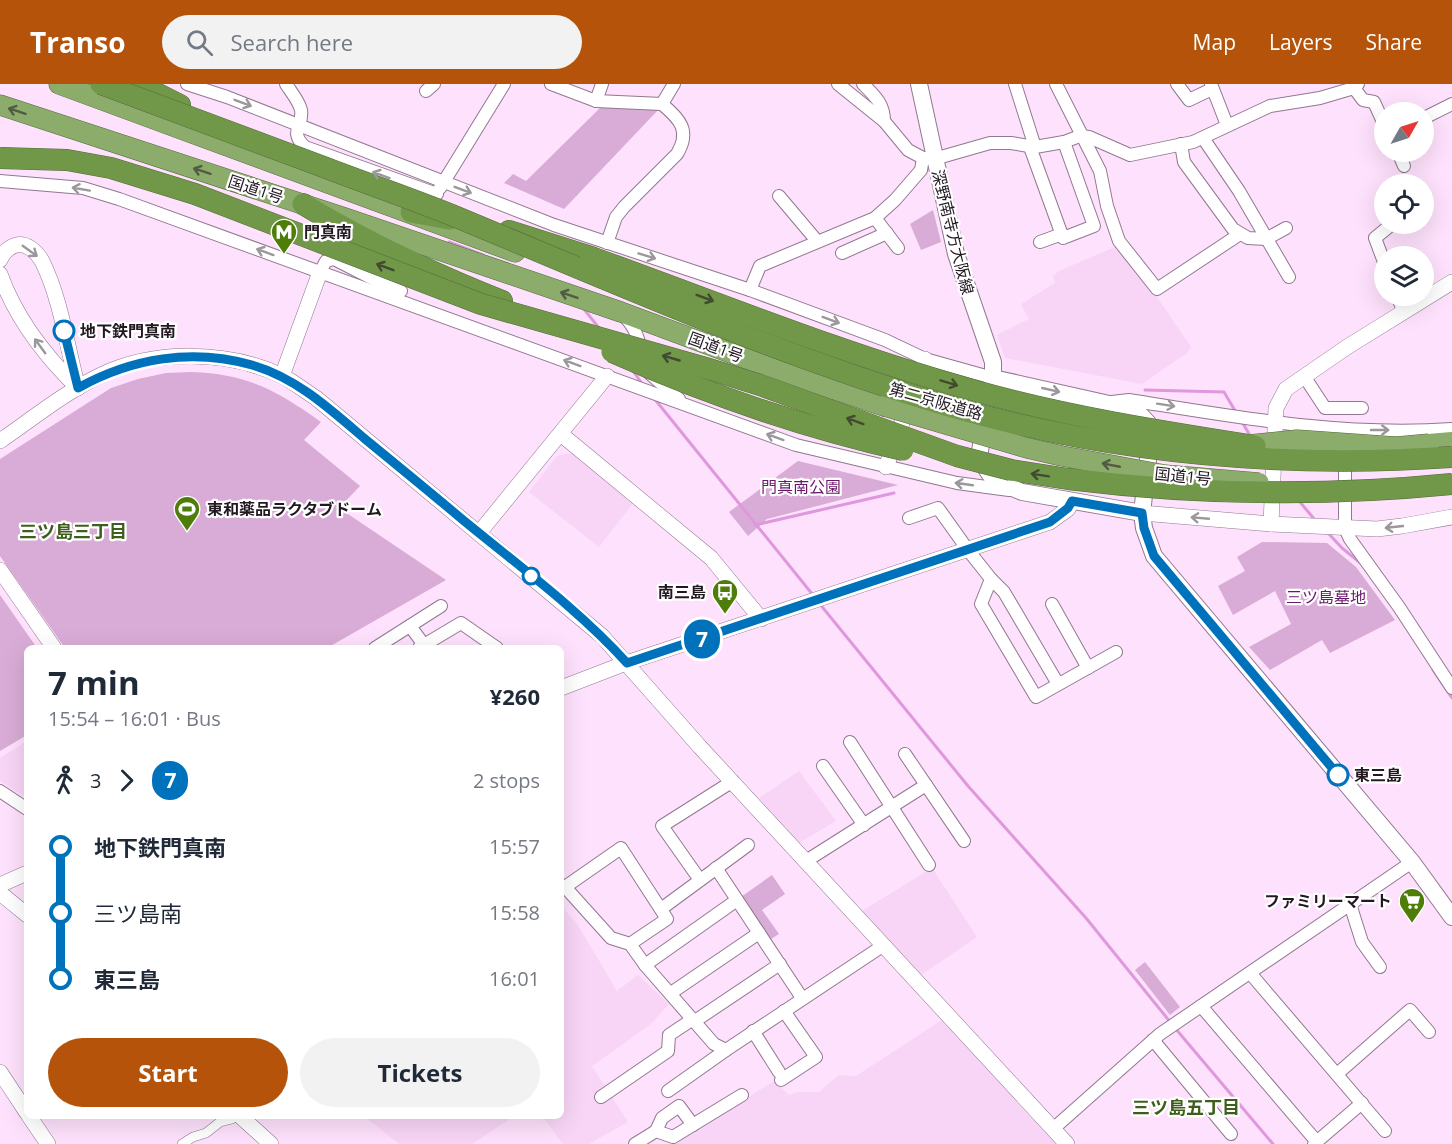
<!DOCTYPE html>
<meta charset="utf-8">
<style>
body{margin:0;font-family:"Open Sans","Noto Sans JP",sans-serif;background:#f2f2f3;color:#1f2937;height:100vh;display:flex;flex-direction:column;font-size:22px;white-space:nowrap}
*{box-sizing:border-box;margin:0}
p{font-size:20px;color:#747a83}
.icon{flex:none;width:33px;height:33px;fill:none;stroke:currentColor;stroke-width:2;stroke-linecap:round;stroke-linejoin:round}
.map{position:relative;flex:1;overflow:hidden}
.details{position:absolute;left:24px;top:561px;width:540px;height:474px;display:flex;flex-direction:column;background:#fff;border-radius:9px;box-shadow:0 6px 24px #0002}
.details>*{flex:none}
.badge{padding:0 12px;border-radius:20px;font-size:21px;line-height:39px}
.needle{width:39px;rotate:51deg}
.buttons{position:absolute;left:1374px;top:18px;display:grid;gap:12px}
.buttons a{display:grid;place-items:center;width:60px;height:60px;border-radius:50%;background:#fff;box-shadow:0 6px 24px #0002;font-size:30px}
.map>.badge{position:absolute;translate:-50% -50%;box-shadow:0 0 0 3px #fff}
.legs{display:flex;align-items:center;gap:9px;height:66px;padding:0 24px;font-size:20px}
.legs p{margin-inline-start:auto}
.overview{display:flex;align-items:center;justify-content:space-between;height:102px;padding:0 24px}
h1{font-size:33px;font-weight:700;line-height:45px}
.button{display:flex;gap:12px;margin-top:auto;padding:12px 24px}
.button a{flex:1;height:69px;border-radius:36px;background:#b45309;color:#fff;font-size:24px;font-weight:700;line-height:69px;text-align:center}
.button a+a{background:#f2f2f3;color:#1f2937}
ul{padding:0 24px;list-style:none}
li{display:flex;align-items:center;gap:21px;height:66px;font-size:22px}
li i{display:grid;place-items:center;width:9px;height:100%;margin:0 8px;background:currentColor}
li i::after{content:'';width:15px;height:15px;margin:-8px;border:4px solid;border-radius:50%;background:#fff}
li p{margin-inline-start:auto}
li:first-child i{background:linear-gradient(#0000 50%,currentColor 0)}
li:last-child i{background:linear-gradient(currentColor 50%,#0000 0)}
header{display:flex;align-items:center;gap:36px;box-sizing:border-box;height:84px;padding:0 30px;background:#b45309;color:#fff}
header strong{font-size:28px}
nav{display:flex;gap:33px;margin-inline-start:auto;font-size:21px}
.search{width:420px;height:54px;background:#f2f2f3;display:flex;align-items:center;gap:15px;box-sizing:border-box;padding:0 21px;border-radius:33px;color:#747a83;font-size:22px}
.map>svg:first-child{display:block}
.built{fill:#f8d5f6}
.green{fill:#d8acd6}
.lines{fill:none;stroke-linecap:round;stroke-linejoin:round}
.stream{stroke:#df98dd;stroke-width:3}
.pedestrian-casing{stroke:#917890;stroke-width:10}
.minor-casing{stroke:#917890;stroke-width:14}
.tertiary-casing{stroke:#917890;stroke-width:16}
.secondary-casing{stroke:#917890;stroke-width:18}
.trunk-casing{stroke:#556b3b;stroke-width:21}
.motorway-casing{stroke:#556b3b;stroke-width:22}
.pedestrian{stroke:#fff;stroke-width:9}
.minor{stroke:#fff;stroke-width:12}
.tertiary{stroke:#fff;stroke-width:15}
.secondary{stroke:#fff;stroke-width:16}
.trunk{stroke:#8cac6c;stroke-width:20}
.motorway{stroke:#709848;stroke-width:21}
.trunk-bridge-casing{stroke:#556b3b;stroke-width:21;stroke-linecap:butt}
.motorway-bridge-casing{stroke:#556b3b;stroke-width:22;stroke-linecap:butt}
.trunk-bridge{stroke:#8cac6c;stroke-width:20}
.motorway-bridge{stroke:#709848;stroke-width:21}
.oneway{stroke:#9c979c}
.oneway2{stroke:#525b43}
.oneway3{stroke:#414b31}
.line-1-casing{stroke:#fff;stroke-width:14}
.line-1{stroke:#0072bc;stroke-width:9}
.stop-1-dot{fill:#fff;stroke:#0072bc;stroke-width:3}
.labels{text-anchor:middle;stroke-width:4.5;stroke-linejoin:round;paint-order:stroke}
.street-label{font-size:16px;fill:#221822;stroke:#fff}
.poi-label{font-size:16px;font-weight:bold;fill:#221822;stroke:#fff;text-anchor:start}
.stop-label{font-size:16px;font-weight:bold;fill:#221822;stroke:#fff;text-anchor:start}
.park-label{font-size:16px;fill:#6a176c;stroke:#fff}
.neighbourhood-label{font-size:18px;font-weight:bold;fill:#3e5e1c;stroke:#fff}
</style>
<header>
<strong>Transo</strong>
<div class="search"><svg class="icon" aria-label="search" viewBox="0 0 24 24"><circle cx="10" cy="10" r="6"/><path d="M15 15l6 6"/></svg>Search here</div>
<nav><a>Map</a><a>Layers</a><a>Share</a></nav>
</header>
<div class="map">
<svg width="1452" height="1060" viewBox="0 0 1452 1060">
<rect width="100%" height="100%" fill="#fee1fc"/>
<g class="built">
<polygon points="1117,162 1153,207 1191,263 1187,269 1142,300 1005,274 997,251 1029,235 1021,220 1055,199 1053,192 1059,187"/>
<polygon points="571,369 634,418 599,463 529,408 557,372"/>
<polygon points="27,657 27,714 0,697 0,674"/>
<polygon points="799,687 836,737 799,759 759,714"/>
<polygon points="932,784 977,853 921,891 862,827"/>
<polygon points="561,822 578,841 617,907 638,891 669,920 651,940 592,982 628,1038 589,1060 563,1060 542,1032 561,1032"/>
<polygon points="942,936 1058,1060 672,1060 774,997 789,1011 796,1008 819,1008 839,991 856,992"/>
<polygon points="364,1032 514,1032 472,1060 399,1060"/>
</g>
<g class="green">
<polygon points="602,22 659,25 564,125 504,99 513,90 526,97"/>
<polygon points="933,126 941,158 921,166 910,140"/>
<path d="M192,288c55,2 84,18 129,50l-17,18 56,46 -21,22 107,72 -119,68h-262l-65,-92v-97l111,-71 27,-9 28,-6z"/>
<polygon points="798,377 898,401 767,435 748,452 729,428"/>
<polygon points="1262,458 1327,459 1356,483 1395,536 1330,569 1322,556 1270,586 1249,563 1291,540 1275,507 1233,531 1218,502 1245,487 1237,473"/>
<polygon points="0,511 37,564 27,564 27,651 0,667"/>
<polygon points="772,791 785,810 762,826 779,850 771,855 741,813"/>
<polygon points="1145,878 1180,923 1170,931 1135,886"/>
</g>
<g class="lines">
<g class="stream">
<polyline points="449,158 483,171"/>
<polyline points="583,224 599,244"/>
<polyline points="633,287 643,301"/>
<polyline points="1145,306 1224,308 1237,330"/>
<polyline points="653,313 813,511"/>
<polyline points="1242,338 1251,353"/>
<polyline points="1300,418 1315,436"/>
<polyline points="755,441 894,409"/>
<polyline points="1328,449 1342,464 1363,481"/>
<polyline points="819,519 968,702 1086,834 1171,939"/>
<polyline points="1433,586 1452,614"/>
<polyline points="1175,944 1273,1060"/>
</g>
<g class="pedestrian-casing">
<polyline id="pedestrian" points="182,1060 193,1053 206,1049 220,1038 232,1035"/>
</g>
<g class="minor-casing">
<g id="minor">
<polyline points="187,0 227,13 554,141 750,206 885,256 925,275 993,294"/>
<path d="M286,0c5,8 13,17 15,26 3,16 -13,21 4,37l132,47"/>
<polyline points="551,0 596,17 662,20 674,0"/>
<polyline points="838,0 884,37 908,66 923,74 934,75 990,59 1011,59 1035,63 1064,58 1080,52 1089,53 1130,71 1193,58 1270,22 1320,14 1354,4 1358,0"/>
<path d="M863,0c12,12 21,20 21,37"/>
<polyline points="1015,0 1035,63"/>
<polyline points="1056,0 1100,87 1107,122 1119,157 1157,205 1240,150"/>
<polyline points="1177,0 1189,16 1212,5"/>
<polyline points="1211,0 1227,41"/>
<polyline points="1354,4 1363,16 1374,18 1384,40"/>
<polyline points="426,7 434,0"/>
<polyline points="596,17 602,0"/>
<polyline points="1424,34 1452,20"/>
<polyline points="1203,54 1239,107 1289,193"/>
<polyline points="1181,60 1184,78 1233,145 1248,154 1266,155 1286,144"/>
<polyline points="1030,63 1063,154 1094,142 1064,58"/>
<polyline points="1398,68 1404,82"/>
<polyline points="0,97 83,104 119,115 796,361 957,399 1009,406"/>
<polyline points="440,104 504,0"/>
<polyline points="779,112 817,157"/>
<polyline points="875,134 898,164"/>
<polyline points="1040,158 1062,150"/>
<path d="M607,159l9,-26 8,-10 53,-53c14,-23 3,-35 -15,-50"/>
<polyline points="842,169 887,149"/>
<polyline points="1384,178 1375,154 1392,140"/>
<polyline points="320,188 326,177 334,175 383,200 401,207"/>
<polyline points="750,206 760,182 875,134 895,116 921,86 923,74"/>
<polyline points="1397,212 1404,228"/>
<path d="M625,233c11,12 14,22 16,38"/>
<polyline points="649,289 679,315"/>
<polyline points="1304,292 1325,324 1362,324"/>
<path d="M1112,318l17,-2c107,17 214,37 323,29"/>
<polyline points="1345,372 1345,444 1350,455 1399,523 1452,604"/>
<polyline points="909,434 938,424 968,466 991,495 981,520 1036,613 1116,568"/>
<polyline points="991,495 1004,508 1058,600"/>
<polyline points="1052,520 1088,584"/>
<polyline points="410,542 424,561"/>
<polyline points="375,564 441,522"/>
<polyline points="419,564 461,539 497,564"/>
<polyline points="850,658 929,781"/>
<polyline points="905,670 964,757"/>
<polyline points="823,682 864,741"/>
<polyline points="0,707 27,725"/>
<polyline points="806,777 926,701"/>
<polyline points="716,784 802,914"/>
<polyline points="700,796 662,742 733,697"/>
<polyline points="1350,820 1362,858 1380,883"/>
<polyline points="661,825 748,761"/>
<polyline points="630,860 667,835 621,764 565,803 611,854 630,860 645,881 714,960 726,966 884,861"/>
<polyline points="645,881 737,816"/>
<polyline points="1250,889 1385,1047"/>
<polyline points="671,909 759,849"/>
<polyline points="1201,922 1317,1058"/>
<polyline points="695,937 780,880"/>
<polyline points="753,947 779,988"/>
<polyline points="1153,956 1231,1050"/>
<polyline points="1337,990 1410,926 1429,948"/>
<polyline points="781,996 816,973 784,927"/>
<polyline points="668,1007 726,966"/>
<polyline points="601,1013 668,967 669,951 693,935"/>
<polyline points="1053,1045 1160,950 1412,778"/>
<polyline points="656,1047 662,1034 679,1022 693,1041"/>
<polyline points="635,1060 656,1047 673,1053 742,1011"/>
<polyline points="1314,1060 1362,1019"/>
</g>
</g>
<g class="tertiary-casing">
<g id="tertiary">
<path d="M0,176c3,-7 7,-12 16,-15 10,-3 21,7 26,16 19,38 25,86 36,127"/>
<path d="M0,190c16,45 44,81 78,114"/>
<polyline points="282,292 320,188"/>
<polyline points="562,351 711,474 761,535"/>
<path d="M0,357c32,-22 64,-48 99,-65 55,-27 129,-26 183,0 12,6 23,15 34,22l286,238 98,111 367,397"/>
<polyline points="886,383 925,275"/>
<polyline points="1142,429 1271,440 1377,445 1402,442 1452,433"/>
<polyline points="1271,440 1276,324 1286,305 1347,263 1452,198"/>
<polyline points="479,449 607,292"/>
<polyline points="0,486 54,564"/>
<polyline points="561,604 626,579 1050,438 1068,425 1072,417"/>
<polyline points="0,801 27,789"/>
<polyline points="0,809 27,831"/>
<polyline points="0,988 27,1029"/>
<polyline points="29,1032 48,1060"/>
<polyline points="240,1032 271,1060"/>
</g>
</g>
<g class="secondary-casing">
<g id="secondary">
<polyline points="919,0 956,170 993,278 993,294 991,303"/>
<polyline points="993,294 1136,326 1148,339 1151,350 1142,429 1144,444 1154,472 1412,778 1452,833"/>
<polyline points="984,341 979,374 991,392 1003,400 1022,408 1142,429"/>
</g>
</g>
<g class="trunk-casing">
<g id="trunk">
<polyline points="59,0 515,168"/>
<polyline points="0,21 345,134 621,228 782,288 884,322"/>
<polyline points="1429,360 1452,358"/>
</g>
</g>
<g class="motorway-casing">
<g id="motorway">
<polyline points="138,0 180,21"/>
<path d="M303,120c63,38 131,70 199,97"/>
<polyline points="411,128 449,135"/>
<polyline points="509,147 591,173"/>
<polyline points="1011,386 1068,395"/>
</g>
</g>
<use href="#pedestrian" class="pedestrian"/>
<use href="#minor" class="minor"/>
<use href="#tertiary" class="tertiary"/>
<use href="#secondary" class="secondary"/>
<use href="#trunk" class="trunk"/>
<use href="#motorway" class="motorway"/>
<g class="trunk-bridge-casing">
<g id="trunk-bridge">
<polyline points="884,322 1027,364 1062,372 1165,391 1259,399"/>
<polyline points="1239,362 1297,356 1396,363 1429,360"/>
</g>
</g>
<g class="motorway-bridge-casing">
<g id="motorway-bridge">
<path d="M101,0c73,27 146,55 220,82 44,17 89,32 133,50 164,68 327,141 498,191 162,47 333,61 500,50"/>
<polyline points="0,74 67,76 111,84 195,110 481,220 706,284 760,301 957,372 1011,386"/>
<path d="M591,173c125,45 250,96 378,132 94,27 190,42 286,57"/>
<path d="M612,268c95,42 189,75 291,98"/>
<path d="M1068,395c130,16 253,18 384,5"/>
</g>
</g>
<use href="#trunk-bridge" class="trunk-bridge"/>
<use href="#motorway-bridge" class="motorway-bridge"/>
</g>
<defs><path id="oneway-shaft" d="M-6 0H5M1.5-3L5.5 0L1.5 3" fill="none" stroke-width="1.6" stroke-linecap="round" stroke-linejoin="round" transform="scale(1.5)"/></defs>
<g class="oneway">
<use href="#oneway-shaft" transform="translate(243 19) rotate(21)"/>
<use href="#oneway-shaft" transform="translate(381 91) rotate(-160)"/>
<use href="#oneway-shaft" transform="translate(81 105) rotate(-170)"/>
<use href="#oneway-shaft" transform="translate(463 106) rotate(21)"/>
<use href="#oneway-shaft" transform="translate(30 167) rotate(36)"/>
<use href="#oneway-shaft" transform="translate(265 168) rotate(-160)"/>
<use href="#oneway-shaft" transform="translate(647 172) rotate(17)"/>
<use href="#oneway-shaft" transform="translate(831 236) rotate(20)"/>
<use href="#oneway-shaft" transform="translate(40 262) rotate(-126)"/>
<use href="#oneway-shaft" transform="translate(572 279) rotate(-160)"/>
<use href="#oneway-shaft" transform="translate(1051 306) rotate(13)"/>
<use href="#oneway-shaft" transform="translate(1166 321) rotate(9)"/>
<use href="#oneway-shaft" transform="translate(1380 346)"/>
<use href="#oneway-shaft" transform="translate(775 353) rotate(-160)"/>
<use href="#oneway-shaft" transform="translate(964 400) rotate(-172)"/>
<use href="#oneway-shaft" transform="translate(1200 434) rotate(-175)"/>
<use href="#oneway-shaft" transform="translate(1394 443) rotate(174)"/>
</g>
<g class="oneway2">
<use href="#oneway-shaft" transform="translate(17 27) rotate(-162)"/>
<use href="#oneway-shaft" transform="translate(202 87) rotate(-162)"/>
<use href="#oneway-shaft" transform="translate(569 211) rotate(-161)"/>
<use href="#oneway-shaft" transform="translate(1111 381) rotate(-169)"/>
</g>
<g class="oneway3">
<use href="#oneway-shaft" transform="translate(385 183) rotate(-159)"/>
<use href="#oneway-shaft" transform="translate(705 214) rotate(20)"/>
<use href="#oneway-shaft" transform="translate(671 274) rotate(-164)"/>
<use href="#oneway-shaft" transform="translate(949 299) rotate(17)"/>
<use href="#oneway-shaft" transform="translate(855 337) rotate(-160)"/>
<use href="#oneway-shaft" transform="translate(1040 391) rotate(-171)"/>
</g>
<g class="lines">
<g class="line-1-casing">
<path id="line-1" d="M64,247l14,57c54,-30 114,-40 174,-23 45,13 79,45 113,74 33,27 66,54 98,81 56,46 116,90 164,143l423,-141 18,-14 4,-7 70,12 2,15 10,28 184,219"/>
</g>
<use href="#line-1" class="line-1"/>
</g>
<defs>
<g id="metro-pin" transform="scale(1.35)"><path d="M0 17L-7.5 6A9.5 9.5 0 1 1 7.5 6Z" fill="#4e7e09" stroke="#fff"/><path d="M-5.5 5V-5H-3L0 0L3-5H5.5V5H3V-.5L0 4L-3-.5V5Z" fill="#fff"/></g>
<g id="stadium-pin" transform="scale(1.35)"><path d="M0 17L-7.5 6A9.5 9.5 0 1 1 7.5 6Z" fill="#4e7e09" stroke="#fff"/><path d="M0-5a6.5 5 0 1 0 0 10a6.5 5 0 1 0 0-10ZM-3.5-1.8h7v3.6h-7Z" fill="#fff"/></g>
<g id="bus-pin" transform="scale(1.35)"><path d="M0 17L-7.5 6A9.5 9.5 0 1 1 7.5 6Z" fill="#4e7e09" stroke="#fff"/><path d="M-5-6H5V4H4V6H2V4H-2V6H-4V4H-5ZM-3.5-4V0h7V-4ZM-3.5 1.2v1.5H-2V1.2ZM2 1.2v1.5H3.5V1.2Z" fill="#fff"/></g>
<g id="supermarket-pin" transform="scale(1.35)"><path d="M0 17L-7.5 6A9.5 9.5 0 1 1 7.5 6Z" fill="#4e7e09" stroke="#fff"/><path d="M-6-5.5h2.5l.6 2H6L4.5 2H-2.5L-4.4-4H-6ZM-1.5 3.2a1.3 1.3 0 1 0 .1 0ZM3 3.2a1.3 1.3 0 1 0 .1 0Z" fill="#fff"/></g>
</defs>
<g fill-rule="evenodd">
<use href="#metro-pin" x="284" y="148"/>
<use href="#stadium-pin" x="187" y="425"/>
<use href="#bus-pin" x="725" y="508"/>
<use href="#supermarket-pin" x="1412" y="817"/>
</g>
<g class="stop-1-dot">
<circle cx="64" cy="247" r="10"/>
<circle cx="531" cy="492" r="8"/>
<circle cx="1338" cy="691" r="10"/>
</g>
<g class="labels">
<g class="street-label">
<text transform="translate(256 105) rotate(18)" y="6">国道1号</text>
<text transform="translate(953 148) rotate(76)" y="6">深野南寺方大阪線</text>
<text transform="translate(716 263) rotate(20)" y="6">国道1号</text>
<text transform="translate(936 317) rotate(16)" y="6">第二京阪道路</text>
<text transform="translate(1183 392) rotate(6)" y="6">国道1号</text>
</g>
<g class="poi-label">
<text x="304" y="154">門真南</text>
<text x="207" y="431">東和薬品ラクタブドーム</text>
<text x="706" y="514" text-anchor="end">南三島</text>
<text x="1392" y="823" text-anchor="end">ファミリーマート</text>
</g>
<g class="stop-label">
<text x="80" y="253">地下鉄門真南</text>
<text x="1354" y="697">東三島</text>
</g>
<g class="park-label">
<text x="801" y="409">門真南公園</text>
<text x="1326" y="519">三ツ島墓地</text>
</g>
<g class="neighbourhood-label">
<text x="73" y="454">三ツ島三丁目</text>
<text x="1186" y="1030">三ツ島五丁目</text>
</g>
</g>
</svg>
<div class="buttons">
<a><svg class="needle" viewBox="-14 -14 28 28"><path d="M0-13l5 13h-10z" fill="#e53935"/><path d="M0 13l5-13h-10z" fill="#747a83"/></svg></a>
<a><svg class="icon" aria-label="locate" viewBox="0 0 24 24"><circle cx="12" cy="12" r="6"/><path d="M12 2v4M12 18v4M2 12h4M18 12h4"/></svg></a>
<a><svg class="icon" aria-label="layers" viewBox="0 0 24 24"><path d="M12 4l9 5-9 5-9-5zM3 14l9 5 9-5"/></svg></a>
</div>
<b class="badge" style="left:702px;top:555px;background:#0072bc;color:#fff">7</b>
<section class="details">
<div class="overview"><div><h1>7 min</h1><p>15:54 – 16:01 · Bus</p></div><b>¥260</b></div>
<div class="legs"><svg class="icon" aria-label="walk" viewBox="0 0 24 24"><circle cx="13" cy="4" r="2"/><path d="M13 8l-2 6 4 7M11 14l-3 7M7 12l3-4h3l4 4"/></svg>3<svg class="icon" aria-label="forward" viewBox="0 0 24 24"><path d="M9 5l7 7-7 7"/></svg><b class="badge" style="background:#0072bc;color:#fff">7</b><p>2 stops</p></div>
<ul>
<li><i style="color:#0072bc"></i><b>地下鉄門真南</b><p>15:57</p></li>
<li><i style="color:#0072bc"></i><span>三ツ島南</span><p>15:58</p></li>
<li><i style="color:#0072bc"></i><b>東三島</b><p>16:01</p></li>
</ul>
<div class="button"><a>Start</a><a>Tickets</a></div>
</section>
</div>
